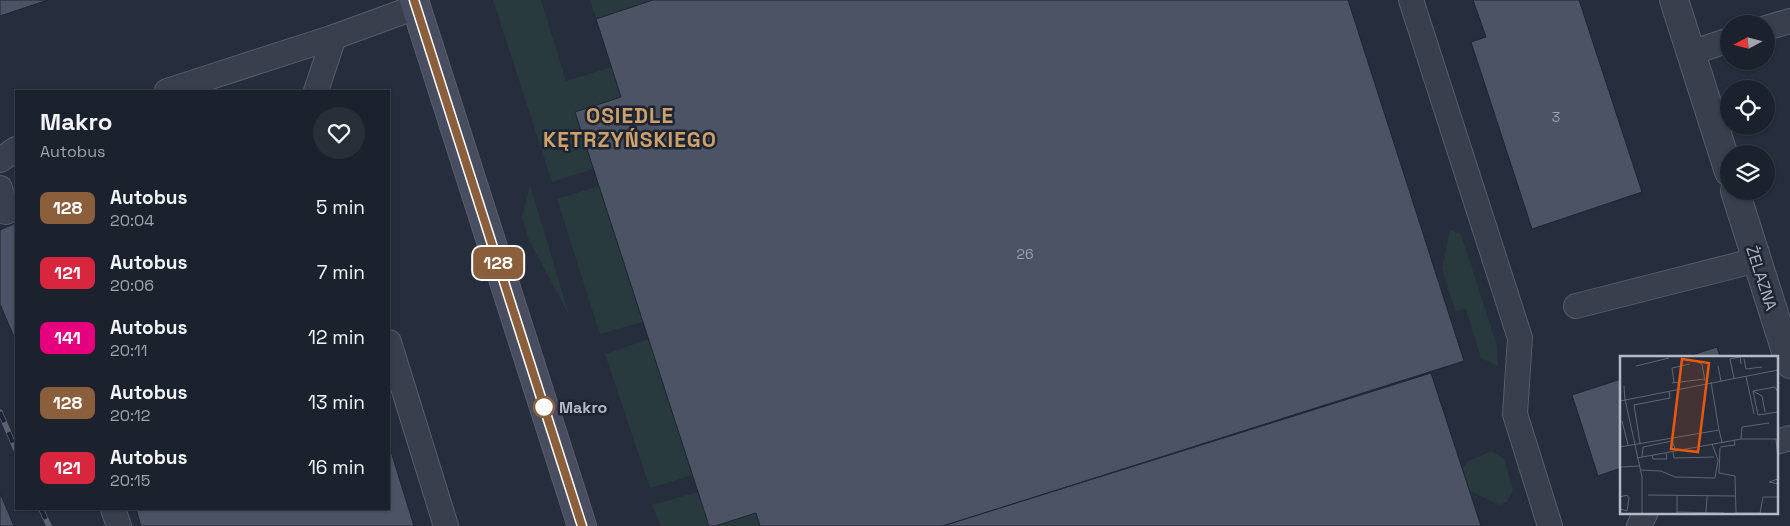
<!DOCTYPE html>
<html lang="pl">
<meta charset="utf-8">
<style>
body{margin:0;font-family:"Space Grotesk",sans-serif;background:#292f39;color:#f1f3f6;height:100vh;display:flex;flex-direction:column;font-size:19px;white-space:nowrap}
*{box-sizing:border-box;margin:0}
p{font-size:16px;color:#a0a4aa}
.icon{flex:none;width:28px;height:28px;fill:none;stroke:currentColor;stroke-width:2;stroke-linecap:round;stroke-linejoin:round}
.map{position:relative;flex:1;overflow:hidden}
.panel{position:absolute;left:15px;top:90px;width:375px;height:420px;display:flex;flex-direction:column;background:#1c222d;border-radius:0px;box-shadow:0 1px 4px #0004,0 0 0 1px #3a3f49}
.panel>*{flex:none}
.badge{padding:0 10px;border-radius:8px;font-size:18px;line-height:32px}
.needle{width:32px;rotate:263deg}
.fabs{position:absolute;left:1720px;top:15px;display:grid;gap:10px}
.fabs a{display:grid;place-items:center;width:55px;height:55px;border-radius:50%;background:#1c222d;box-shadow:0 1px 4px #0004,0 0 0 1px #3a3f49;font-size:25px}
.map>.badge{position:absolute;translate:-50% -50%;box-shadow:0 0 0 2px #fff}
.round{display:grid;place-items:center;flex:none;width:52px;height:52px;border-radius:26px;background:#292f39}
.headline{display:flex;align-items:center;justify-content:space-between;height:85px;padding:0 25px}
h1{font-size:24px;font-weight:700;line-height:38px}
ul{padding:0;list-style:none}
li{display:flex;align-items:center;gap:15px;height:65px;padding:0 25px}
li div{flex:1}
li b{display:block;font-size:19px}
li em{font-style:normal}
li .badge{min-width:55px;font-weight:700;text-align:center}
.map>svg:first-child{display:block}
.green{fill:#283a3e}
.building{fill:#4c5365;stroke:#202633}
.lines{fill:none;stroke-linecap:round;stroke-linejoin:round}
.lane-casing{stroke:#575d6a;stroke-width:26}
.street-casing{stroke:#575d6a;stroke-width:30}
.secondary-casing{stroke:#575d6a;stroke-width:30}
.lane{stroke:#393f4c;stroke-width:24}
.street{stroke:#393f4c;stroke-width:28}
.secondary{stroke:#484e5f;stroke-width:28}
.rail-casing{stroke:#5c6273;stroke-width:5.5}
.rail{stroke:#1e2431;stroke-width:4;stroke-dasharray:11;stroke-linecap:butt}
.line-casing{stroke:#fff;stroke-width:11}
.line{stroke:#8b5e3c;stroke-width:8}
.stop-dot{fill:#fff;stroke:#8b5e3c;stroke-width:2.5}
.labels{text-anchor:middle;stroke-width:5;stroke-linejoin:round;paint-order:stroke}
.number-label{font-size:14px;fill:#9ba0ae}
.street-label{font-size:16px;fill:#b5bac7;stroke:#1e2431}
.stop-label{font-size:16px;font-weight:bold;fill:#b5bac7;stroke:#1e2431;text-anchor:start}
.district-label{font-size:21px;font-weight:bold;letter-spacing:1px;fill:#cda16a;stroke:#1e2431}
.inset-road{fill:none;stroke:#5f6574;stroke-width:1}
.view{fill:#e8590c;fill-opacity:0.15;stroke:#e8590c;stroke-width:2.5}
.inset-edge{fill:none;stroke:#b5bac7;stroke-width:2.5}
</style>
<div class="map">
<svg width="1790" height="526" viewBox="0 0 1790 526">
<rect width="100%" height="100%" fill="#262d3c"/>
<g class="green">
<polygon points="493,0 541,0 566,81 612,67 621,97 593,169 552,182"/>
<polygon points="590,0 653,0 596,19"/>
<polygon points="530,185 569,315 529,240 522,217"/>
<polygon points="599,186 643,322 600,334 557,199"/>
<polygon points="1450,230 1461,234 1497,346 1498,366 1481,358 1466,309 1455,311 1442,268"/>
<polygon points="649,339 693,475 650,488 605,354"/>
<polygon points="1492,451 1504,459 1513,490 1507,502 1499,505 1469,490 1462,470 1468,461"/>
<polygon points="698,492 709,526 661,526 652,505"/>
<polygon points="756,513 760,526 715,526"/>
</g>
<g class="building">
<polygon points="0,0 48,0 0,16"/>
<polygon points="653,0 1348,0 1464,361 943,526 760,526 756,513 715,526 709,526 575,112 621,97 596,19"/>
<polygon points="1473,0 1579,0 1642,192 1532,229 1471,42 1486,37"/>
<polygon points="16,223 16,342 0,304 0,230"/>
<polygon points="1717,347 1720,357 1686,357"/>
<polygon points="1431,373 1481,526 943,526"/>
<polygon points="1621,379 1621,468 1598,476 1572,395"/>
<polygon points="389,445 414,526 141,526 136,509 389,509"/>
<polygon points="0,493 14,526 0,526"/>
</g>
<g class="lines">
<g class="lane-casing">
<g id="lane">
<polyline points="1411,0 1520,338 1515,414 1550,526"/>
<polyline points="1766,28 1790,21"/>
<polyline points="1691,53 1729,40"/>
<polyline points="167,91 334,37 416,7"/>
<polyline points="316,91 334,37"/>
<polyline points="0,160 16,149"/>
<polyline points="0,188 6,212"/>
<polyline points="1576,306 1757,260"/>
<polyline points="389,342 446,526"/>
<polyline points="1776,442 1790,438"/>
<polyline points="113,509 119,526"/>
<polyline points="1639,526 1646,512"/>
</g>
</g>
<g class="street-casing">
<g id="street">
<polyline points="1674,0 1729,172"/>
<polyline points="1735,191 1790,364"/>
</g>
</g>
<g class="secondary-casing">
<polyline id="secondary" points="414,0 582,526"/>
</g>
<use href="#lane" class="lane"/>
<use href="#street" class="street"/>
<use href="#secondary" class="secondary"/>
<g class="rail-casing">
<g id="rail">
<polyline points="0,412 16,450"/>
<polyline points="41,509 49,526"/>
</g>
</g>
<use href="#rail" class="rail"/>
</g>
<g class="lines">
<g class="line-casing">
<polyline id="line" points="414,0 582,526"/>
</g>
<use href="#line" class="line"/>
</g>
<circle class="stop-dot" cx="544" cy="407" r="10"/>
<g class="labels">
<g class="number-label">
<text x="1556" y="122">3</text>
<text x="1025" y="259">26</text>
</g>
<g class="street-label">
<text transform="translate(1762 278) rotate(72)" y="6">ŻELAZNA</text>
</g>
<g class="stop-label">
<text x="559" y="413">Makro</text>
</g>
<g class="district-label">
<text x="630" y="123">OSIEDLE<tspan x="630" dy="24">KĘTRZYŃSKIEGO</tspan></text>
</g>
</g>
<g transform="translate(1620 356)">
<rect width="158" height="158" fill="#262d3c"/>
<path class="inset-road" d="M124,3l2,10 16,-2M78,6l4,2 3,17M16,10l33,-8M98,10l3,15M126,20l8,38M114,22l-4,-19 10,-2 1,7M91,26l8,48M52,27l33,-4M54,27l-2,-15 18,-4M4,30l1,15M133,35l9,5 3,16M158,36l-3,-5 -22,4 5,24 20,-3M5,43l17,78v36M0,45l158,-31M2,65l6,24M121,83l1,-12 27,-4M156,83l2,20M20,87l-6,-38 36,-7 -1,-7M0,91l99,-17 3,12M100,91l15,-2 -1,-5M100,92l-1,25 16,3 1,37M53,95l1,7 40,-1M32,99l1,4h14l-1,-6M22,101l1,-10 29,-6 4,10M17,102l104,-19h37M0,111l20,-1M21,114l20,1 14,6 40,1 3,-18 -6,-16M158,123l-9,3 9,2M28,139l87,1M57,139v18M0,141l7,-2 2,3 -2,13 -7,-2M57,156l47,1M86,156l1,-16M116,157h24M140,157l3,-16h15"/>
<path class="view" d="M62,3l27,4 -11,89 -27,-3z"/>
<rect width="158" height="158" class="inset-edge"/>
</g>
</svg>
<div class="fabs">
<a><svg class="needle" viewBox="-14 -14 28 28"><path d="M0-13l5 13h-10z" fill="#e53935"/><path d="M0 13l5-13h-10z" fill="#a0a4aa"/></svg></a>
<a><svg class="icon" aria-label="locate" viewBox="0 0 24 24"><circle cx="12" cy="12" r="6"/><path d="M12 2v4M12 18v4M2 12h4M18 12h4"/></svg></a>
<a><svg class="icon" aria-label="layers" viewBox="0 0 24 24"><path d="M12 4l9 5-9 5-9-5zM3 14l9 5 9-5"/></svg></a>
</div>
<b class="badge" style="left:498px;top:263px;background:#8b5e3c;color:#fff">128</b>
<section class="panel">
<div class="headline"><div><h1>Makro</h1><p>Autobus</p></div><a class="round"><svg class="icon" aria-label="heart" viewBox="0 0 24 24"><path d="M12 20l-8-8c-3-5 5-10 8-4 3-6 11-1 8 4z"/></svg></a></div>
<ul>
<li><span class="badge" style="background:#8b5e3c;color:#fff">128</span><div><b>Autobus</b><p>20:04</p></div><em>5 min</em></li>
<li><span class="badge" style="background:#d7263d;color:#fff">121</span><div><b>Autobus</b><p>20:06</p></div><em>7 min</em></li>
<li><span class="badge" style="background:#e6007e;color:#fff">141</span><div><b>Autobus</b><p>20:11</p></div><em>12 min</em></li>
<li><span class="badge" style="background:#8b5e3c;color:#fff">128</span><div><b>Autobus</b><p>20:12</p></div><em>13 min</em></li>
<li><span class="badge" style="background:#d7263d;color:#fff">121</span><div><b>Autobus</b><p>20:15</p></div><em>16 min</em></li>
</ul>
</section>
</div>
